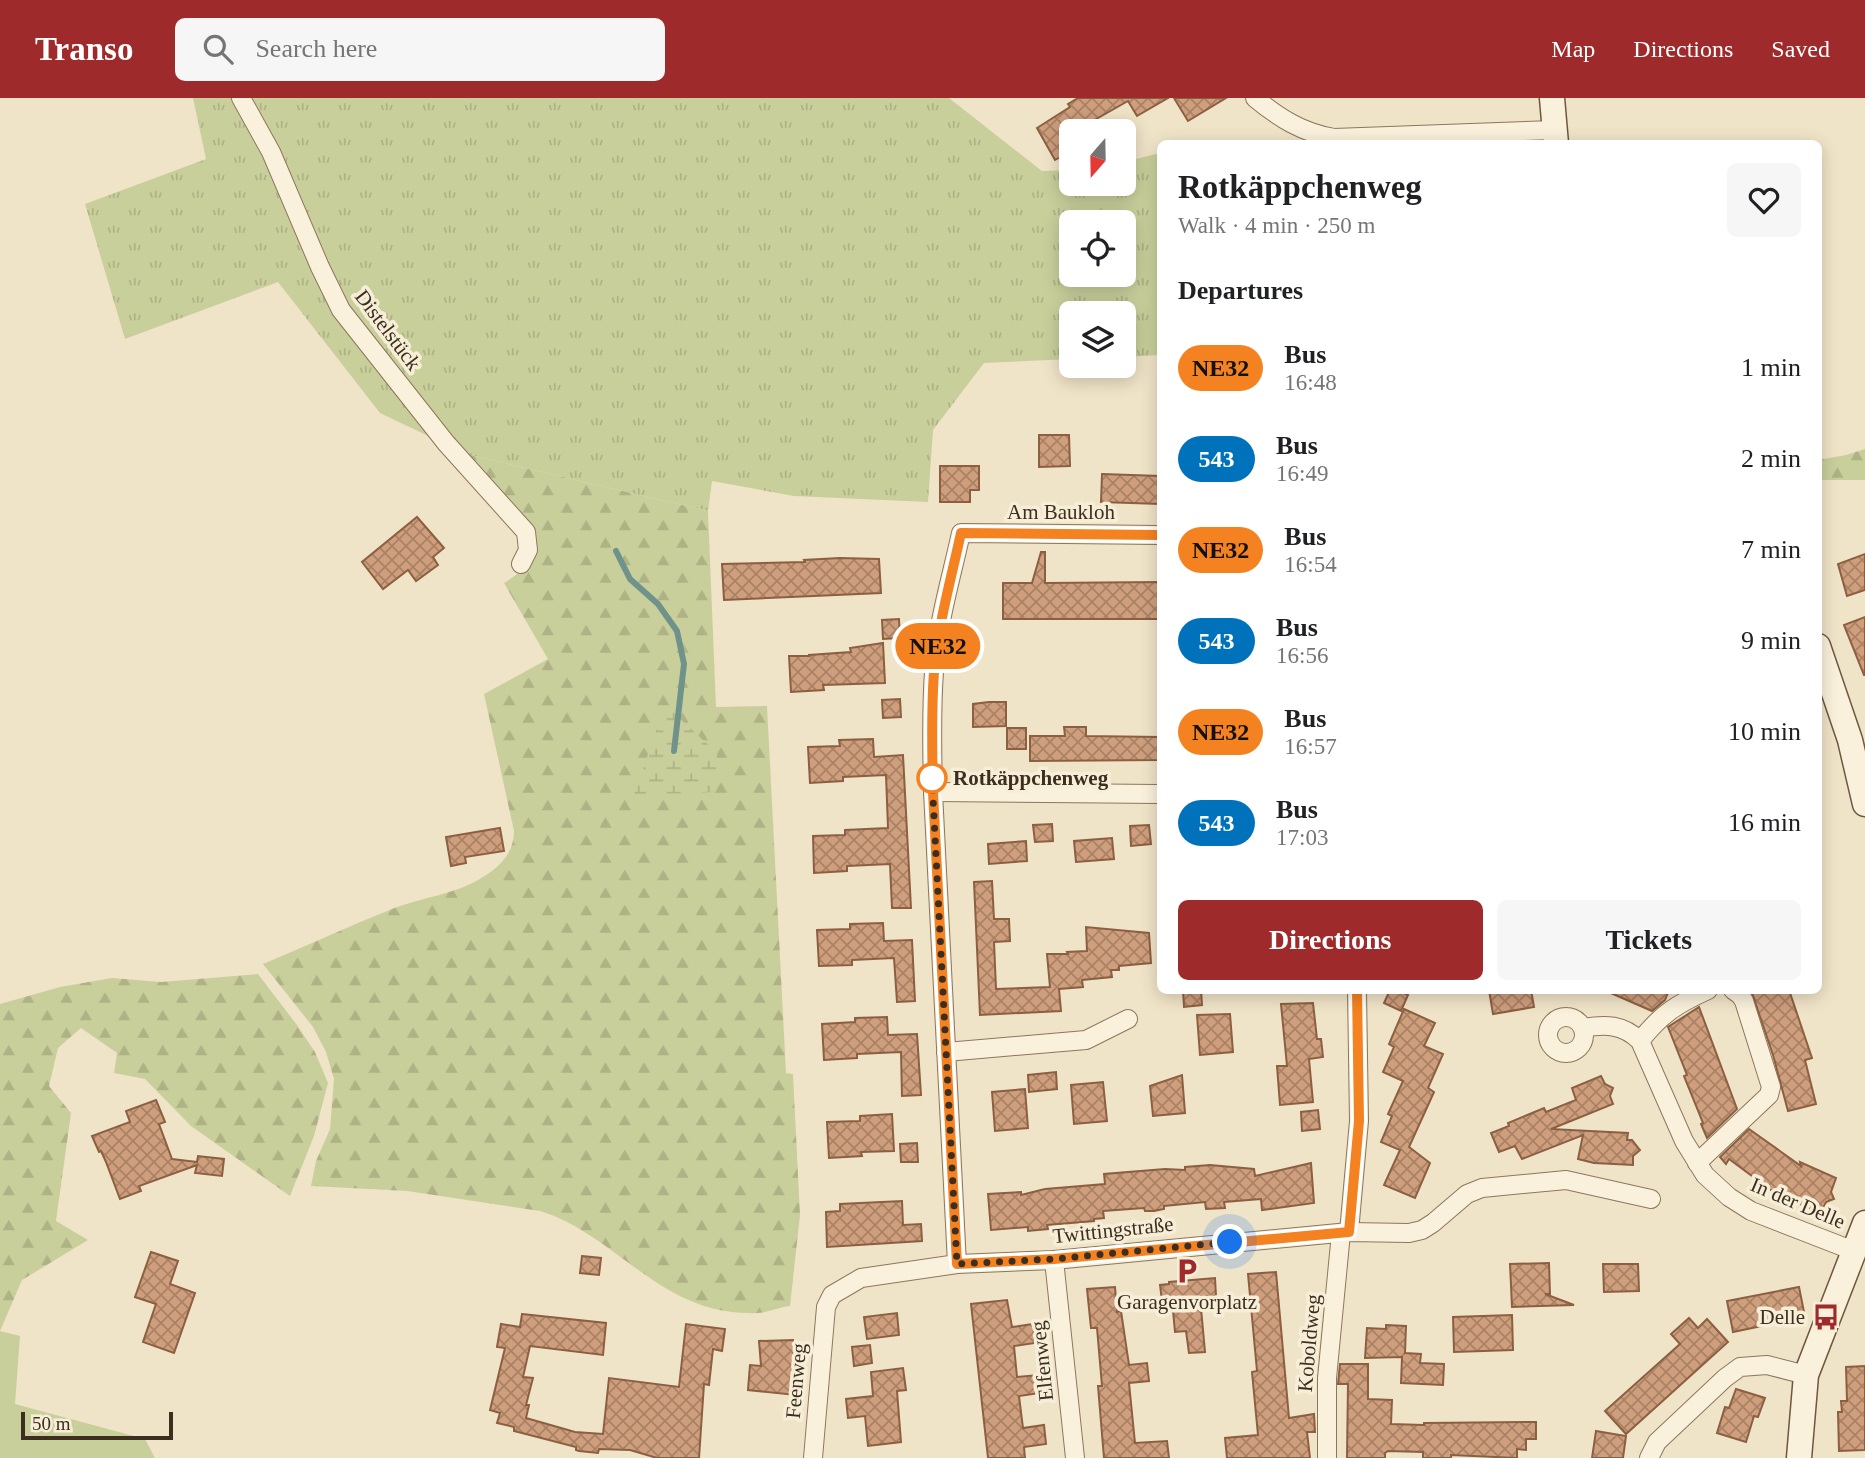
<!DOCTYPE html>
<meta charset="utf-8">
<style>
body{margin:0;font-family:"Times New Roman",serif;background:#f6f6f6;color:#202124;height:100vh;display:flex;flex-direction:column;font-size:26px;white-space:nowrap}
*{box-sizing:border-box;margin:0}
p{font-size:23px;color:#757577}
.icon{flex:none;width:38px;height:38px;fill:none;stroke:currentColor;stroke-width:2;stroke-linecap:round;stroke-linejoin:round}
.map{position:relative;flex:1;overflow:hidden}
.details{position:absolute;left:1157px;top:42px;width:665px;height:854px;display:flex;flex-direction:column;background:#fff;border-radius:10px;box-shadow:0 4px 18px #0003}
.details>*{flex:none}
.badge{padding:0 14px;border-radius:23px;font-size:24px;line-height:46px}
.needle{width:46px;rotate:200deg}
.tools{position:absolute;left:1059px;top:21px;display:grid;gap:14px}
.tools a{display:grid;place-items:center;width:77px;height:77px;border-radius:10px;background:#fff;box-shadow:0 4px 18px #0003;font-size:35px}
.scale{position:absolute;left:21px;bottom:18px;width:152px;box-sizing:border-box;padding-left:7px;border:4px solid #3d2e20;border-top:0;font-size:19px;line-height:24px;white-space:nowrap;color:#3d2e20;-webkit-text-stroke:5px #f7eed8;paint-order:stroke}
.you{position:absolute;width:35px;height:35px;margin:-18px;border:5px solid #fff;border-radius:50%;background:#1a73e8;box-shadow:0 0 0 10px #1a73e833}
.map>.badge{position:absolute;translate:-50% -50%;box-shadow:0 0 0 4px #fff}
h2{padding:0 21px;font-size:26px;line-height:63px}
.round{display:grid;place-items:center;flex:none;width:74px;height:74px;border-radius:10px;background:#f6f6f6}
.summary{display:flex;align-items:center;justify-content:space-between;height:119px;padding:0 21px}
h1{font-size:33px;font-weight:800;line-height:52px}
.primary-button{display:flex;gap:14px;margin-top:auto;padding:14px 21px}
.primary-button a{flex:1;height:80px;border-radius:10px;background:#9e2a2b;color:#fff;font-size:28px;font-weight:800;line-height:80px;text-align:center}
.primary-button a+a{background:#f6f6f6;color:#202124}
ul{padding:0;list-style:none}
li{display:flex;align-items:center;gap:21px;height:91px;padding:0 21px}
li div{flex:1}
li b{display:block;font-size:26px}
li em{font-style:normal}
li .badge{min-width:77px;font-weight:700;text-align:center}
header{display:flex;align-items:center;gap:42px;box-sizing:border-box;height:98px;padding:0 35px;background:#9e2a2b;color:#fff}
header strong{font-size:33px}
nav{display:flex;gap:38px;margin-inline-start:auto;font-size:24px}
.search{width:490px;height:63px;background:#f6f6f6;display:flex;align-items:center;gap:18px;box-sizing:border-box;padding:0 24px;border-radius:10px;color:#757577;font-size:26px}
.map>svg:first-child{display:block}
.grass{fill:url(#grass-tufts);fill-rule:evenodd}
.forest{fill:url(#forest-firs)}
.wetland{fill:url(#wetland-marsh)}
.garden{fill:#c9cf9b}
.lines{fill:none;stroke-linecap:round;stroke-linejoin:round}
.stream{stroke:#6f938a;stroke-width:6}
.building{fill:url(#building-cross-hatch);stroke:#8d5f41;stroke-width:2}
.street-casing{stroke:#8d765c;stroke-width:20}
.secondary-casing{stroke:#6f573f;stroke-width:27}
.street{stroke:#faf1dc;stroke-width:18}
.secondary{stroke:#faf1dc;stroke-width:24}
.line-casing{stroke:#fff;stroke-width:16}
.line{stroke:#f58220;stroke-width:10}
.walk{stroke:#3d2e20;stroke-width:7;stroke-dasharray:0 12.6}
.stop-dot{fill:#fff;stroke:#f58220;stroke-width:3.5}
.labels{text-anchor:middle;stroke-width:7;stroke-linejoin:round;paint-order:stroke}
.street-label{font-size:21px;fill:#3d2e20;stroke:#f7eed8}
.stop-label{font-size:21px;font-weight:bold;fill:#3d2e20;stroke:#f7eed8;text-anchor:start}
.poi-label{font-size:21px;fill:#3d2e20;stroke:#f7eed8}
</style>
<header>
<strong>Transo</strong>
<div class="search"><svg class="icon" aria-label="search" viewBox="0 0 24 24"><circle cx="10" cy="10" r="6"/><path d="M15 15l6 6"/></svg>Search here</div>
<nav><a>Map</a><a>Directions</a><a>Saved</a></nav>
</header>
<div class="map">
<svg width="1865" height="1360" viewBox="0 0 1865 1360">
<defs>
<pattern id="grass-tufts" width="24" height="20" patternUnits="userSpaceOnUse" patternTransform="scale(1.75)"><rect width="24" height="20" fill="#c9cf9b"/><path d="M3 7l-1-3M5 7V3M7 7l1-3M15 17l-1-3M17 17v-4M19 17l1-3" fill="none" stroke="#aeb285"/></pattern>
<pattern id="forest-firs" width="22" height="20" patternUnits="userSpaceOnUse" patternTransform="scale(1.75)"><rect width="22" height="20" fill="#c9cf9b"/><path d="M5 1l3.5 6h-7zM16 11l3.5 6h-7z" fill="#aeb285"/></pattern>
<pattern id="wetland-marsh" width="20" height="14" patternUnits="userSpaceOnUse" patternTransform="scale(1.75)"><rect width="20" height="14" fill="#c9cf9b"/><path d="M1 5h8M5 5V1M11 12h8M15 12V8" fill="none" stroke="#aeb285"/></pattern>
<pattern id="building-cross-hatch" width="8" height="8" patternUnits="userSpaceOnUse" patternTransform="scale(1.75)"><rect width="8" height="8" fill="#cf9f7d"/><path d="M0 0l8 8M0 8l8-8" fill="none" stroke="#a98266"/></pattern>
</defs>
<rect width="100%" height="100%" fill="#f0e4c8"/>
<path class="grass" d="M193,0h756l93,73 29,-1v14h53v-22l36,-9v202l-36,2v-44h-53v46l-87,4 -51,67 -5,72 -134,-6 -82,-15 -4,30 -242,-57 -86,-41 -102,-131 -153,57 -40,-135 121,-45zM1071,124h53v53h-53z"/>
<g class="forest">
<polygon points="1865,351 1865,382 1818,382 1818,362 1846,357"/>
<path d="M466,356l242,57 8,196 51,-1 19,367 7,1 7,141 -10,91c-9,1 -16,4 -25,6 -10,2 -23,1 -33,0 -78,-9 -121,-79 -192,-101l-133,-20 -96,-5 5,-25 14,-32 4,-50 -8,-27 -13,-25 -50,-63c43,-18 86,-38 129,-55 30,-12 63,-14 91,-32 18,-11 31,-25 31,-46l-30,-137 64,-35 -44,-76c13,-8 22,-15 28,-29z"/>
<polygon points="258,876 297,927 315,954 328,985 314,1038 290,1098 191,1028 145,981 114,975 117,955 81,930 58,950 49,988 71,1015 56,1123 88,1142 22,1182 0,1233 0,906 60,889 112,880 161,884"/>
</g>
<polygon class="wetland" points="665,607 717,655 715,694 634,697"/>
<polygon class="garden" points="0,1233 20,1238 15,1306 145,1341 155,1360 0,1360"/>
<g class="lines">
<polyline class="stream" points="616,453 630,481 658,506 677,533 684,566 674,653"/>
</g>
<g class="building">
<polygon points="1078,0 1168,0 1137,18 1128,3 1075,33 1071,33 1071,53 1055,62 1037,30 1070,9 1068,6"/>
<polygon points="1174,0 1226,0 1188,23"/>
<polygon points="1039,337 1069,337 1070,368 1039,369"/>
<polygon points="940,368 979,368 979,392 970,392 970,404 940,404"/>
<polygon points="1102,376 1160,378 1160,406 1101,404"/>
<polygon points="417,419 444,450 433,459 438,467 416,483 408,472 383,491 362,464"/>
<polygon points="1041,454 1045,454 1045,485 1160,484 1160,521 1003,521 1003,485 1032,485"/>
<polygon points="1865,456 1865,492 1847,498 1838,466"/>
<polygon points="840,460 879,461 881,495 724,502 722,466 805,464 804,462"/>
<polygon points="1865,519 1865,577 1864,577 1844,527"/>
<polygon points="899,521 900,540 883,541 882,522"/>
<polygon points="883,545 885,585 823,587 824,592 791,594 789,558 809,558 809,557 851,554 850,550"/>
<polygon points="900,601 901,619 883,620 882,602"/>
<polygon points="989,604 1006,604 1006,628 973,629 973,606"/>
<polygon points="1064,629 1086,629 1086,638 1160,639 1160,662 1030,663 1030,638 1065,638"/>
<rect x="1007" y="630" width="19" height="21"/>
<polygon points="873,641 874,659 903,657 911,810 892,810 890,766 847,768 847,773 814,775 813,738 845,737 845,732 888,730 886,677 843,679 843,683 810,685 808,649 840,648 839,642"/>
<polygon points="1052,726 1053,743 1035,744 1033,727"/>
<polygon points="1149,727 1151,746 1131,748 1130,728"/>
<polygon points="500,730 504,753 465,759 466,765 451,768 446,739"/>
<polygon points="1112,740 1114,761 1076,764 1074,743"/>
<polygon points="1026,743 1027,763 989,766 988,746"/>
<polygon points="992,783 994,821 1009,821 1010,843 994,844 996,891 1050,889 1047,856 1068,856 1067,854 1087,853 1086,829 1149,835 1151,865 1119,868 1119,872 1111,872 1112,879 1082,882 1083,889 1059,891 1061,913 980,917 974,784"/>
<polygon points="883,825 884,843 912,842 915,903 897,904 894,860 852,862 852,867 819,868 817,832 850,831 850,826"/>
<polygon points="1183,892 1201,892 1202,907 1184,909"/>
<polygon points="1390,892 1397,892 1408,897 1401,913 1384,905"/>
<polygon points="1489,892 1531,892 1534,909 1493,916"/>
<polygon points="1604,892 1669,892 1665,902 1652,913"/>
<polygon points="1751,892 1789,892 1812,960 1805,962 1816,1006 1788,1013 1773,957"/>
<polygon points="1313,905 1317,941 1321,941 1323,959 1309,961 1313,1004 1280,1007 1277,968 1287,968 1281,906"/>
<polygon points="1699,909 1737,1011 1707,1040 1701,1026 1703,1025 1684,978 1687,977 1668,929"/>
<polygon points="1404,911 1435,925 1424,948 1443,956 1428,990 1434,994 1409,1049 1430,1065 1415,1100 1384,1087 1400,1052 1381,1044 1392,1018 1388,1016 1403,983 1383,974 1394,949 1389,946"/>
<polygon points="1230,916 1233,954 1200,957 1197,917"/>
<polygon points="887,919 888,937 917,936 921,997 902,998 901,954 857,956 857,960 824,962 822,926 855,924 855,920"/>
<polygon points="1056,974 1057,991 1029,994 1028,977"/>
<polygon points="1182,977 1185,1015 1153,1018 1150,988"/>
<polygon points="1601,978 1605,986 1613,990 1610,998 1613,1006 1551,1031 1628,1035 1627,1042 1632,1042 1640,1052 1633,1058 1633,1067 1594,1065 1578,1061 1583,1037 1522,1061 1515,1048 1499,1054 1491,1035 1509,1028 1508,1025 1544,1010 1546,1014 1576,1002 1572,990"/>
<polygon points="1103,984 1107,1023 1074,1026 1071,987"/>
<polygon points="1025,991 1028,1030 995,1033 992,994"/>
<polygon points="156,1002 165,1024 159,1026 172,1061 197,1064 198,1058 224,1061 222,1078 195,1075 197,1067 139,1088 141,1093 120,1101 106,1064 101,1053 99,1054 92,1038 130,1024 126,1013"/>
<polygon points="1318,1012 1320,1031 1302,1033 1301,1014"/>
<polygon points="892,1016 894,1053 861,1054 862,1058 829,1060 827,1024 860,1023 860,1018"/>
<polygon points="1749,1031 1801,1068 1800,1064 1836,1080 1831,1094 1834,1101 1826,1104 1821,1115 1776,1096 1729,1061 1726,1066 1720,1059"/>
<polygon points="917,1045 918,1064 901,1064 900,1046"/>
<polygon points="1311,1065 1314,1105 1262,1112 1261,1101 1224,1104 1225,1110 1206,1111 1205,1104 1164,1108 1164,1111 1154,1113 1145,1113 1144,1110 1103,1113 1104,1120 1094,1121 1094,1123 1047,1127 1048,1131 1028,1133 1028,1129 991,1132 988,1096 1021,1094 1021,1097 1045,1091 1105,1086 1104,1076 1165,1071 1185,1072 1185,1069 1210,1067 1254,1071 1255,1078"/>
<polygon points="902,1103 903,1127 921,1126 922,1143 827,1149 826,1114 840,1113 840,1106"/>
<polygon points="151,1154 178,1163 170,1186 195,1195 174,1255 143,1244 156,1206 135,1199"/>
<polygon points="582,1158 601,1160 599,1177 580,1175"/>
<polygon points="1549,1165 1550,1196 1545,1196 1574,1207 1512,1209 1510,1166"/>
<polygon points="1603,1166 1638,1166 1639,1193 1604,1194"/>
<polygon points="1276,1174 1289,1320 1314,1316 1315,1334 1307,1334 1310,1360 1227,1360 1225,1340 1258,1337 1252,1274 1257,1273 1248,1176"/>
<polygon points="1215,1180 1216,1198 1200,1199 1205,1254 1189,1255 1186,1233 1175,1234 1172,1202 1162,1203 1160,1187 1169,1186 1169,1184"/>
<polygon points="1115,1189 1117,1214 1121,1213 1129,1267 1147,1265 1149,1283 1129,1285 1135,1345 1167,1343 1169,1360 1104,1360 1098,1288 1102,1288 1097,1230 1091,1230 1087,1191"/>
<polygon points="1799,1189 1805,1219 1733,1234 1727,1203"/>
<polygon points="1007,1202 1012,1229 1033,1226 1035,1245 1014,1248 1017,1279 1038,1277 1040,1295 1019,1298 1023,1330 1044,1327 1046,1346 1024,1349 1025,1360 988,1360 971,1206"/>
<polygon points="897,1215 899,1237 867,1241 864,1219"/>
<polygon points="522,1216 606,1225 603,1257 530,1248 523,1279 533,1280 526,1307 529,1307 526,1320 575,1334 603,1336 609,1280 679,1289 686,1226 725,1231 722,1253 713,1251 709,1287 704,1286 699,1360 657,1360 630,1352 599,1351 598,1355 579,1353 576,1352 576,1349 514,1333 514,1329 497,1325 500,1315 490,1312 505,1250 497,1249 501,1226 520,1229"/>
<polygon points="1512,1217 1513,1252 1454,1254 1453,1219"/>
<polygon points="1689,1220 1698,1230 1707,1221 1728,1244 1626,1336 1605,1313 1680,1246 1671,1236"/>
<polygon points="1386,1227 1406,1228 1405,1255 1421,1256 1420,1265 1444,1266 1443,1287 1401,1285 1402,1259 1365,1260 1367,1230 1386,1231"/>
<polygon points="793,1242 796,1297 748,1292 750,1267 761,1268 759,1243"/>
<polygon points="870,1247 872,1265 854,1268 852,1249"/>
<polygon points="1340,1266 1368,1266 1368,1301 1392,1302 1391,1326 1424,1327 1424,1325 1536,1324 1536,1341 1526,1341 1526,1352 1517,1351 1517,1360 1451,1357 1451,1360 1423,1360 1423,1354 1388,1353 1385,1355 1385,1360 1347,1360 1348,1286 1338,1286"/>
<polygon points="1865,1268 1865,1352 1839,1353 1838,1314 1842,1314 1841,1303 1847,1303 1846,1269"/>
<polygon points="903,1270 906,1292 897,1293 901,1344 868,1348 865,1318 848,1320 846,1301 873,1298 871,1274"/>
<polygon points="1736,1291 1765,1300 1758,1319 1754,1318 1746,1344 1717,1335 1725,1309 1729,1310"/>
<polygon points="1596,1333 1626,1338 1623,1360 1592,1360"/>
</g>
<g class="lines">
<g class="street-casing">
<g id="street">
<polyline points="241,0 271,54 320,169 341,212 446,345 526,434 528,452 521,466"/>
<path d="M1255,0c24,20 48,35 79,40l220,-8"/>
<polyline points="933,694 1160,696"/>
<circle cx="1566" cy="937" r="18"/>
<path d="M1583,930c22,-4 40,-4 57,13l44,100 21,34 24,22 22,14 103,40"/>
<path d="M1640,943c21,-27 37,-37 68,-51"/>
<polyline points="946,954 1086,942 1128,921"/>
<polyline points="1697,1065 1769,997 1771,989 1744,903 1740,897 1733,892"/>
<polyline points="1349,1134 1359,1023 1357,892"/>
<polyline points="1054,1162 1075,1360"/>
<path d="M957,1166l-24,-472c-1,-40 -2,-80 1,-120 3,-47 17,-93 27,-139l199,2"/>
<polyline points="813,1360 826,1209 832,1197 861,1180 957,1166 1054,1162 1349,1134 1409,1135 1422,1132 1433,1125 1467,1096 1482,1090 1566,1082 1651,1101"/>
<polyline points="1327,1360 1327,1280 1341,1135"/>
<polyline points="1649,1360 1657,1344 1725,1280 1740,1269 1767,1267 1806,1277"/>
</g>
</g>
<g class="secondary-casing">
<g id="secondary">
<polyline points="1552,0 1556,46"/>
<polyline points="1818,548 1850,642 1865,706"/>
<polyline points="1799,1360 1806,1277 1865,1125"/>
</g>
</g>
<use href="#street" class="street"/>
<use href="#secondary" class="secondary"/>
</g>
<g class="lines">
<g class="line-casing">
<path id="line" d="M1160,437l-199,-2c-10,46 -23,92 -27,139 -3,40 -2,80 -1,120l24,472 97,-5 295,-27 10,-111 -2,-131"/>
</g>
<use href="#line" class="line"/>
<polyline class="walk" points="932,680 957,1166 1054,1161 1230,1144"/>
</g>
<defs>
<g id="parking-bare" transform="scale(2.1)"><path d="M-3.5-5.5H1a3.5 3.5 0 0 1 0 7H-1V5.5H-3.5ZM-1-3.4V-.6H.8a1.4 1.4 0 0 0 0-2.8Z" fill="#9e2a2b" stroke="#f7eed8" stroke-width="2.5" paint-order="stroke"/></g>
<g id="bus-bare" transform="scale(2.1)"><path d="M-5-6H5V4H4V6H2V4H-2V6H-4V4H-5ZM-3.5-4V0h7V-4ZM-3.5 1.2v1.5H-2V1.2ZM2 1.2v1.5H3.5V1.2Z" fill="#9e2a2b" stroke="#f7eed8" stroke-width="2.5" paint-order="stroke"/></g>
</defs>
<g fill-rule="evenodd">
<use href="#parking-bare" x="1187" y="1173"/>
<use href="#bus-bare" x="1826" y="1219"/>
</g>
<circle class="stop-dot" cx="932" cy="680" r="14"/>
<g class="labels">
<g class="street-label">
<text transform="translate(388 232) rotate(53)" y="7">Distelstück</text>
<text x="1061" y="421">Am Baukloh</text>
<text transform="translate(1798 1105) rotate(23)" y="7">In der Delle</text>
<text transform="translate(1113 1132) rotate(-6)" y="7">Twittingstraße</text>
<text transform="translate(1309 1245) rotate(-85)" y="7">Koboldweg</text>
<text transform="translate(1042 1263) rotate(-96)" y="7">Elfenweg</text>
<text transform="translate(796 1283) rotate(-85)" y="7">Feenweg</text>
</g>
<g class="stop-label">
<text x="953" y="687">Rotkäppchenweg</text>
</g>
<g class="poi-label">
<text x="1187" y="1211">Garagenvorplatz</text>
<text x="1805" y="1226" text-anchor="end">Delle</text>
</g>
</g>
</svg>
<div class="tools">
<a><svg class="needle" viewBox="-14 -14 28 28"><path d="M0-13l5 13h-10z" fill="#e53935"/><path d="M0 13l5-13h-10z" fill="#757577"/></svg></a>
<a><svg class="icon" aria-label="locate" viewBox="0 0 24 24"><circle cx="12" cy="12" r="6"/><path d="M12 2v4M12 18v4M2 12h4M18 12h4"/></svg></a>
<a><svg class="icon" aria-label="layers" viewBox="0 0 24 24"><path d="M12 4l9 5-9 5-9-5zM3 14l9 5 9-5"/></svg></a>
</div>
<div class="scale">50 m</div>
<div class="you" style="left:1230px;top:1144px"></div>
<b class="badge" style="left:938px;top:548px;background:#f58220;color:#111">NE32</b>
<section class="details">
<div class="summary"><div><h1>Rotkäppchenweg</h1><p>Walk · 4 min · 250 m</p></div><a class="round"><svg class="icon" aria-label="heart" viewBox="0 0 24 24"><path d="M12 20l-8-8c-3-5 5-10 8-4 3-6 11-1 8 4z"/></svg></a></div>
<h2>Departures</h2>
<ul>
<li><span class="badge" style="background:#f58220;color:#111">NE32</span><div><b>Bus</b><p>16:48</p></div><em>1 min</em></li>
<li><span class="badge" style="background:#0072bc;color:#fff">543</span><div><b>Bus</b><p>16:49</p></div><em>2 min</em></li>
<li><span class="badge" style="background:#f58220;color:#111">NE32</span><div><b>Bus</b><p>16:54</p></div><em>7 min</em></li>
<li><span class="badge" style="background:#0072bc;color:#fff">543</span><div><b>Bus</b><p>16:56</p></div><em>9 min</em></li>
<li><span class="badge" style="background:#f58220;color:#111">NE32</span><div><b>Bus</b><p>16:57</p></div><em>10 min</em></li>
<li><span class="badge" style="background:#0072bc;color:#fff">543</span><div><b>Bus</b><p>17:03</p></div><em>16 min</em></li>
</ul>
<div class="primary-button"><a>Directions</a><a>Tickets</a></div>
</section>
</div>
